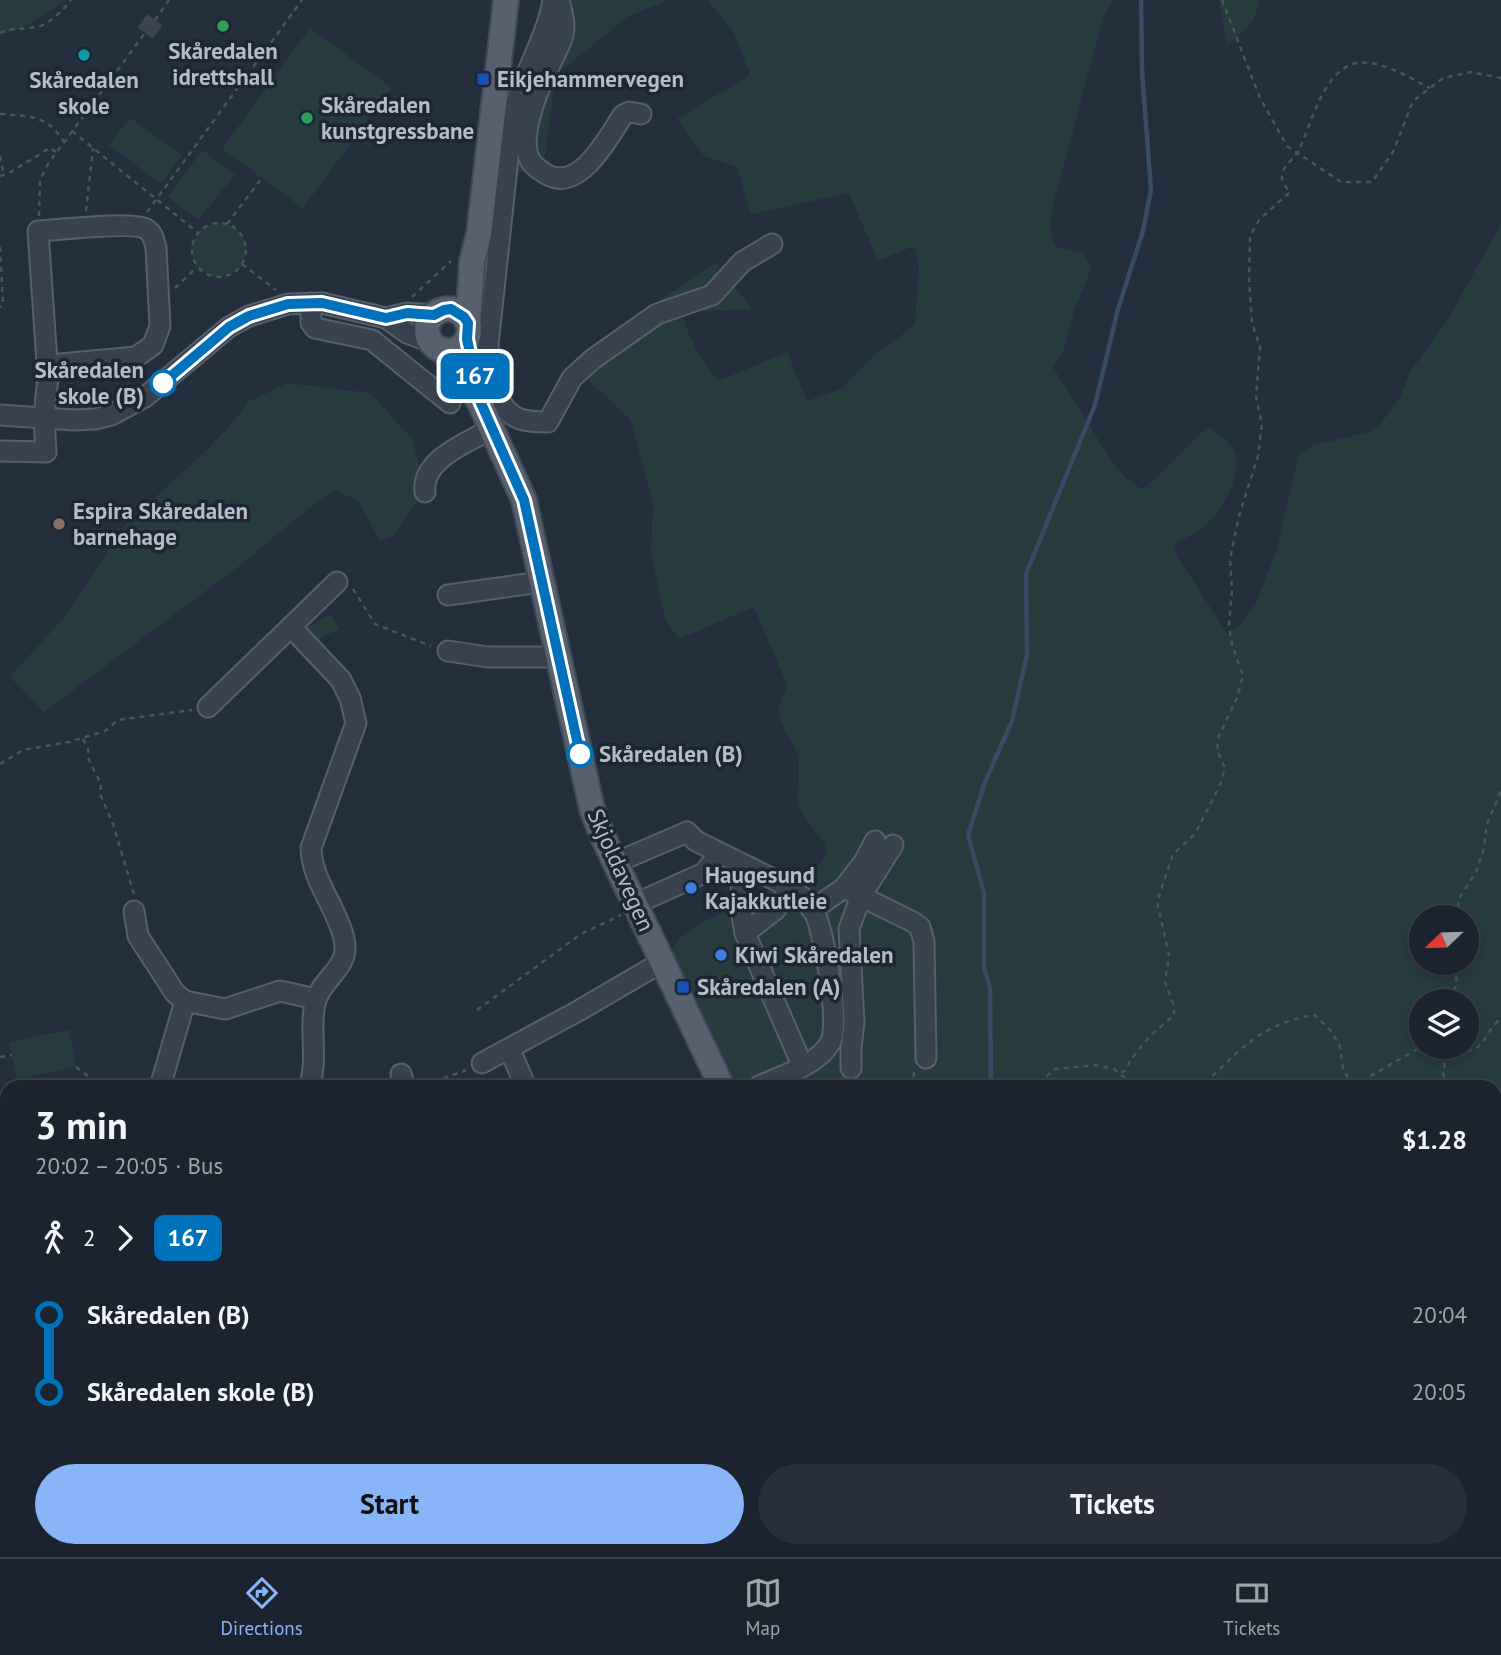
<!DOCTYPE html>
<meta charset="utf-8">
<style>
body{margin:0;font-family:"PT Sans",sans-serif;background:#282f3a;color:#f1f3f6;height:100vh;display:flex;flex-direction:column;font-size:26px;white-space:nowrap}
*{box-sizing:border-box;margin:0}
p{font-size:23px;color:#a0a4aa}
.icon{flex:none;width:38px;height:38px;fill:none;stroke:currentColor;stroke-width:2;stroke-linecap:round;stroke-linejoin:round}
.map{position:relative;flex:1;overflow:hidden}
.sheet{position:absolute;left:0px;top:1080px;width:1502px;height:478px;display:flex;flex-direction:column;background:#1b232e;border-radius:21px 21px 0 0;box-shadow:0 4px 10px #0003,0 0 0 2px #39404a}
.sheet>*{flex:none}
.badge{padding:0 14px;border-radius:10px;font-size:24px;line-height:46px}
.needle{width:46px;rotate:247deg}
.buttons{position:absolute;left:1409px;top:905px;display:grid;gap:14px}
.buttons a{display:grid;place-items:center;width:70px;height:70px;border-radius:50%;background:#1b232e;box-shadow:0 4px 10px #0003,0 0 0 2px #39404a;font-size:35px}
.map>.badge{position:absolute;translate:-50% -50%;box-shadow:0 0 0 4px #fff}
.legs{display:flex;align-items:center;gap:10px;height:77px;padding:0 35px;font-size:23px}
.legs p{margin-inline-start:auto}
.summary{display:flex;align-items:center;justify-content:space-between;height:119px;padding:0 35px}
h1{font-size:38px;font-weight:600;line-height:52px}
.cta{display:flex;gap:14px;margin-top:auto;padding:14px 35px}
.cta a{flex:1;height:80px;border-radius:42px;background:#8ab4f8;color:#111;font-size:28px;font-weight:600;line-height:80px;text-align:center}
.cta a+a{background:#282f3a;color:#f1f3f6}
ul{padding:0 35px;list-style:none}
li{display:flex;align-items:center;gap:24px;height:77px;font-size:26px}
li i{display:grid;place-items:center;width:10px;height:100%;margin:0 9px;background:currentColor}
li i::after{content:'';width:18px;height:18px;margin:-9px;border:5px solid;border-radius:50%;background:#1b232e}
li p{margin-inline-start:auto}
li:first-child i{background:linear-gradient(#0000 50%,currentColor 0)}
li:last-child i{background:linear-gradient(currentColor 50%,#0000 0)}
.tabs{display:flex;justify-content:space-around;align-items:center;height:98px;border-top:2px solid #39404a;background:#1b232e;font-size:19px;color:#a0a4aa}
.tabs a{display:grid;justify-items:center;gap:4px}
.tabs .current{color:#8ab4f8}
.map>svg:first-child{display:block}
.green{fill:#263c3f;fill-rule:evenodd}
.water{fill:#394c67}
.lines{fill:none;stroke-linecap:round;stroke-linejoin:round}
.stream{stroke:#394c67;stroke-width:4.5}
.minor-tunnel{stroke:#3a4453;stroke-width:19;stroke-dasharray:19 10;stroke-linecap:butt}
.minor-casing{stroke:#565f6c;stroke-width:23}
.major-casing{stroke:#414a57;stroke-width:28}
.path{stroke:#44595c;stroke-width:2.5;stroke-dasharray:5 5;stroke-linecap:butt}
.minor{stroke:#38414e;stroke-width:19}
.major{stroke:#56606e;stroke-width:24}
.line-1-casing{stroke:#fff;stroke-width:16}
.line-1{stroke:#0072bc;stroke-width:10}
.leisure-dot{fill:#2e9e5b;stroke:#1d2633;stroke-width:2.5}
.culture-dot{fill:#0f9aa8;stroke:#1d2633;stroke-width:2.5}
.transit-dot{fill:#1a4fb4;stroke:#1d2633;stroke-width:2.5}
.stop-1-dot{fill:#fff;stroke:#0072bc;stroke-width:3.5}
.education-dot{fill:#8d6e63;stroke:#1d2633;stroke-width:2.5}
.shop-dot{fill:#3f7fe0;stroke:#1d2633;stroke-width:2.5}
.labels{text-anchor:middle;stroke-width:7;stroke-linejoin:round;paint-order:stroke}
.poi-label{font-size:23px;font-weight:bold;fill:#b4bcc9;stroke:#1d2633;text-anchor:start}
.stop-label{font-size:23px;font-weight:bold;fill:#b4bcc9;stroke:#1d2633;text-anchor:end}
.street-label{font-size:23px;fill:#b4bcc9;stroke:#1d2633}
</style>
<div class="map">
<svg width="1501" height="1557" viewBox="0 0 1501 1557">
<rect width="100%" height="100%" fill="#242f3e"/>
<g class="green">
<polygon points="0,0 67,0 22,28 0,35"/>
<polygon points="557,0 668,0 627,17 556,75 541,182 528,173 512,170"/>
<path d="M708,0h405l-10,18 -51,191 -2,21 5,16 29,8 7,15 -17,42 -11,41 -10,15 60,96 12,14 16,12 6,-3 52,-51 11,-8c7,6 16,12 21,19 18,21 -10,68 -29,82 -9,6 -19,11 -28,17l4,13 49,75 12,-8 17,-21 21,-56 22,-95 15,-8 54,-13 12,-7 21,-30 9,-23 37,-51 54,-97v1333h-445l-2,-6 440,-1v-463h-764l-59,-136 9,-13 27,-18 110,-52 9,-12 -1,-12 -20,-26 -7,-14 1,-49 -14,-24 -7,-19 9,-27 -33,-78 -75,32 -14,-20 -14,-66 2,-51 -23,-83 -42,-39 2,-23 68,-56 58,-38 36,46 -70,3c4,25 21,48 36,69l69,-29 20,49 35,-12 28,-30 45,-34 4,-58 -5,-21 -36,15 -29,-68 -98,21 -14,-47 -33,-11 -27,-37 73,-44 -16,-42zM1421,917h45v45h-45zM1421,1001h45v45h-45z"/>
<polygon points="1219,0 1260,0 1253,21 1227,46"/>
<polygon points="310,28 392,88 303,208 222,149"/>
<polygon points="130,118 182,155 161,184 109,145"/>
<polygon points="202,150 235,175 198,220 168,197"/>
<circle cx="219" cy="250" r="27"/>
<polygon points="287,383 371,393 412,439 426,489 394,536 380,541 358,501 336,490 304,512 238,567 44,712 10,677 68,613 123,527 206,451 229,427 248,402"/>
<polygon points="330,614 339,629 308,644 298,633"/>
<polygon points="69,1030 76,1067 17,1079 9,1042"/>
</g>
<polygon class="water" points="1054,1551 1056,1557 763,1557 761,1551"/>
<g class="lines">
<polyline class="stream" points="991,1087 990,988 984,967 984,893 968,835 985,782 1012,721 1027,655 1026,574 1095,405 1118,309 1143,231 1151,190 1142,71 1141,0"/>
<polyline class="minor-tunnel" points="145,33 155,20"/>
<g class="minor-casing">
<g id="minor">
<path d="M553,0c-7,42 -34,79 -41,121l-24,224c1,24 5,64 32,74 9,3 19,3 28,3l24,-44 21,-19 64,-45 55,-19 30,-33 30,-18"/>
<path d="M559,0c2,8 5,18 5,27 0,13 -10,28 -15,40 -11,22 -31,70 -19,93 4,7 10,10 16,14 33,20 62,-36 77,-59l6,-3 12,2"/>
<polyline points="311,303 311,323 315,328 372,340 450,403"/>
<polyline points="386,318 407,313 434,315"/>
<polyline points="0,415 74,420 95,419 111,415 145,397 229,327 249,316 288,304 322,303 386,318 407,333 431,342"/>
<path d="M0,451l46,1 -2,-35 4,-40 -10,-146c20,-1 95,-10 108,-2 7,4 8,11 10,19l4,78 -7,19 -17,12 -76,7 -12,13"/>
<path d="M425,492c-4,-33 44,-50 68,-64"/>
<polyline points="448,595 541,582"/>
<path d="M291,627l50,53 9,18 6,25 -45,125c1,34 26,59 33,91 7,28 -21,38 -28,61 -8,27 3,59 -7,87"/>
<polyline points="448,651 488,657 559,657"/>
<polyline points="208,707 337,582"/>
<path d="M629,857l58,-25 9,9 95,47c10,8 20,15 25,28 8,21 25,108 14,127 -13,23 -50,33 -73,44"/>
<polyline points="751,868 741,889 740,905 745,933 802,1065"/>
<polyline points="844,888 913,922 920,927 924,942 926,1058"/>
<polyline points="646,899 704,873 720,853"/>
<polyline points="812,910 844,888 864,862 875,841"/>
<polyline points="134,911 138,936 175,993 185,1001 225,1009 280,991 316,999"/>
<polyline points="745,933 775,910 791,888"/>
<polyline points="510,1050 526,1087"/>
<polyline points="482,1063 580,1010 662,962"/>
<polyline points="851,1068 851,1048 854,1022 849,929 861,896 893,845"/>
<polyline points="401,1074 405,1087"/>
<polyline points="160,1087 185,1001"/>
<polyline points="0,1257 7,1260"/>
<polyline points="0,1301 7,1296"/>
<polyline points="0,1528 7,1530"/>
<polyline points="347,1550 350,1557"/>
<polyline points="410,1550 416,1557"/>
<polyline points="695,1550 697,1557"/>
<polyline points="211,1557 223,1550"/>
</g>
</g>
<g class="major-casing">
<g id="major">
<circle cx="448" cy="330" r="21"/>
<polyline points="468,323 472,261 479,234 506,0"/>
<polyline points="443,350 479,401 524,500 584,773 592,809 603,837 722,1087"/>
<polyline points="729,1550 730,1557"/>
</g>
</g>
<g class="path">
<polyline points="1222,0 1260,98 1287,146 1341,182 1372,182 1393,152 1413,101 1443,78 1471,72 1501,78"/>
<polyline points="155,20 169,0"/>
<path d="M0,33c13,-6 27,-3 40,-7 13,-5 23,-16 31,-26"/>
<path d="M0,114c30,2 47,1 64,28"/>
<polyline points="72,131 197,232"/>
<polyline points="0,156 4,175"/>
<polyline points="0,176 9,173 50,148 56,152"/>
<polyline points="86,211 93,148"/>
<polyline points="147,212 302,0"/>
<polyline points="39,216 40,180 48,164 145,33"/>
<circle cx="219" cy="250" r="27"/>
<polyline points="227,224 262,178"/>
<polyline points="0,247 3,305 0,307"/>
<polyline points="242,264 276,290"/>
<polyline points="175,288 197,267"/>
<polyline points="412,297 451,261"/>
<polyline points="353,589 375,624 431,646"/>
<polyline points="83,739 88,749 89,760 101,784 100,794 113,824 134,894"/>
<polyline points="0,764 23,750 69,742 105,731 118,720 192,710"/>
<polyline points="1455,917 1460,897 1476,872 1484,848 1487,824 1501,791"/>
<polyline points="1453,1001 1459,962"/>
<polyline points="477,1010 581,934 621,915"/>
<path d="M1447,1053c45,-2 28,-10 54,-35"/>
<polyline points="0,1057 12,1055"/>
<polyline points="76,1067 102,1087"/>
<path d="M1121,1072l4,-1c10,-22 30,-41 49,-55v-10l-9,-24 4,-27 -12,-53 16,-48 22,-20 25,-49 5,-17 -8,-18 2,-14 18,-38 6,-22 -11,-31 -3,-20 3,-35 -2,-31 9,-43 19,-60 4,-32 -6,-27 4,-50 -8,-24 -3,-45 1,-42 9,-16 31,-28c-3,-4 -8,-9 -8,-14 -1,-12 12,-18 17,-28 12,-25 23,-76 54,-86 25,-7 56,14 77,24"/>
<polyline points="1353,1086 1423,1046"/>
<polyline points="445,1087 442,1079 466,1070"/>
<polyline points="679,1087 695,1079"/>
<polyline points="913,1087 914,1069"/>
<polyline points="973,1087 990,1087"/>
<polyline points="999,1087 1019,1081 1041,1081 1055,1069 1095,1065 1114,1069 1124,1077 1151,1087"/>
<path d="M1196,1087c19,-10 33,-29 50,-42 19,-16 44,-27 69,-30l17,17 8,15 3,22 10,17"/>
<polyline points="1447,1087 1443,1073 1448,1046"/>
<polyline points="0,1152 7,1152"/>
<polyline points="1494,1368 1501,1372"/>
<polyline points="1152,1550 1155,1557"/>
<polyline points="1357,1550 1358,1557"/>
<polyline points="50,1557 52,1550"/>
<polyline points="1242,1557 1245,1550"/>
</g>
<use href="#minor" class="minor"/>
<use href="#major" class="major"/>
</g>
<g class="lines">
<g class="line-1-casing">
<polyline id="line-1" points="163,383 229,327 249,316 288,304 322,303 386,318 407,313 434,315 444,310 451,309 464,317 468,323 467,339 480,401 524,500 580,754"/>
</g>
<use href="#line-1" class="line-1"/>
</g>
<g class="leisure-dot">
<circle cx="223" cy="26" r="7"/>
<circle cx="307" cy="118" r="7"/>
</g>
<circle class="culture-dot" cx="84" cy="55" r="7"/>
<g class="transit-dot">
<rect x="476" y="72" width="14" height="14" rx="3.5"/>
<rect x="676" y="980" width="14" height="14" rx="3.5"/>
</g>
<g class="stop-1-dot">
<circle cx="163" cy="383" r="12"/>
<circle cx="580" cy="754" r="12"/>
</g>
<circle class="education-dot" cx="59" cy="524" r="7"/>
<g class="shop-dot">
<circle cx="691" cy="888" r="7"/>
<circle cx="721" cy="955" r="7"/>
</g>
<g class="labels">
<g class="poi-label">
<text x="223" y="59" text-anchor="middle">Skåredalen<tspan x="223" dy="26">idrettshall</tspan></text>
<text x="497" y="87">Eikjehammervegen</text>
<text x="84" y="88" text-anchor="middle">Skåredalen<tspan x="84" dy="26">skole</tspan></text>
<text x="321" y="113">Skåredalen<tspan x="321" dy="26">kunstgressbane</tspan></text>
<text x="73" y="519">Espira Skåredalen<tspan x="73" dy="26">barnehage</tspan></text>
<text x="705" y="883">Haugesund<tspan x="705" dy="26">Kajakkutleie</tspan></text>
<text x="735" y="963">Kiwi Skåredalen</text>
<text x="697" y="995">Skåredalen (A)</text>
</g>
<g class="stop-label">
<text x="144" y="378">Skåredalen<tspan x="144" dy="26">skole (B)</tspan></text>
<text x="599" y="762" text-anchor="start">Skåredalen (B)</text>
</g>
<g class="street-label">
<text transform="translate(621 870) rotate(66)" y="8">Skjoldavegen</text>
</g>
</g>
</svg>
<div class="buttons">
<a><svg class="needle" viewBox="-14 -14 28 28"><path d="M0-13l5 13h-10z" fill="#e53935"/><path d="M0 13l5-13h-10z" fill="#a0a4aa"/></svg></a>
<a><svg class="icon" aria-label="layers" viewBox="0 0 24 24"><path d="M12 4l9 5-9 5-9-5zM3 14l9 5 9-5"/></svg></a>
</div>
<b class="badge" style="left:475px;top:376px;background:#0072bc;color:#fff">167</b>
<section class="sheet">
<div class="summary"><div><h1>3 min</h1><p>20:02 – 20:05 · Bus</p></div><b>$1.28</b></div>
<div class="legs"><svg class="icon" aria-label="walk" viewBox="0 0 24 24"><circle cx="13" cy="4" r="2"/><path d="M13 8l-2 6 4 7M11 14l-3 7M7 12l3-4h3l4 4"/></svg>2<svg class="icon" aria-label="forward" viewBox="0 0 24 24"><path d="M9 5l7 7-7 7"/></svg><b class="badge" style="background:#0072bc;color:#fff">167</b></div>
<ul>
<li><i style="color:#0072bc"></i><b>Skåredalen (B)</b><p>20:04</p></li>
<li><i style="color:#0072bc"></i><b>Skåredalen skole (B)</b><p>20:05</p></li>
</ul>
<div class="cta"><a>Start</a><a>Tickets</a></div>
</section>
</div>
<nav class="tabs">
<a class="current"><svg class="icon" aria-label="directions" viewBox="0 0 24 24"><path d="M12 3l9 9-9 9-9-9zM9 14v-3h6M13 9l2 2-2 2"/></svg>Directions</a>
<a><svg class="icon" aria-label="map" viewBox="0 0 24 24"><path d="M3 6l6-2 6 2 6-2v14l-6 2-6-2-6 2zM9 4v14M15 6v14"/></svg>Map</a>
<a><svg class="icon" aria-label="tickets" viewBox="0 0 24 24"><path d="M3 7h18v10H3zM15 7v10"/></svg>Tickets</a>
</nav>
